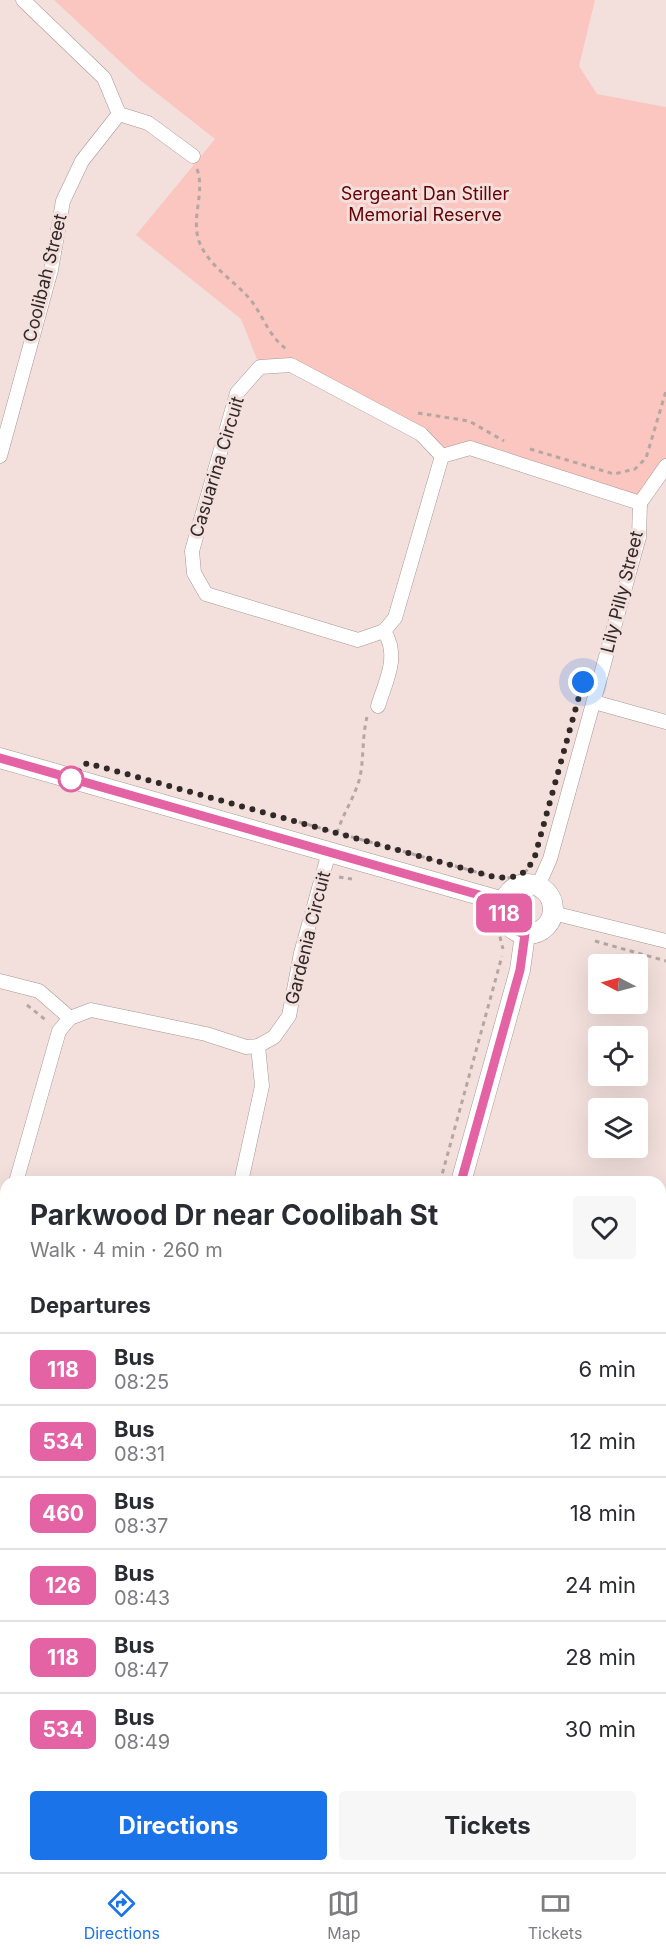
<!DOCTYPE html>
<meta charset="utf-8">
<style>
body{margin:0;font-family:Inter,sans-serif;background:#f7f7f7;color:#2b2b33;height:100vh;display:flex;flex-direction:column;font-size:22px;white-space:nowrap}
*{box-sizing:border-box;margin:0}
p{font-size:20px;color:#7c7c81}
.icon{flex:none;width:33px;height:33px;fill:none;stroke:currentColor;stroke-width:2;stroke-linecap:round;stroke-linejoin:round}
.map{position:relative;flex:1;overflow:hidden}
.details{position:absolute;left:0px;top:1176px;width:666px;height:696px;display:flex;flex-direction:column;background:#fff;border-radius:18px 18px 0 0;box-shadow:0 6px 24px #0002}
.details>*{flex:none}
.badge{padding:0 12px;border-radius:9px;font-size:21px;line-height:39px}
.needle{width:39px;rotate:276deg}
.buttons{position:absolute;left:588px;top:954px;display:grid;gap:12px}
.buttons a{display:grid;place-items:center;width:60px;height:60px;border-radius:6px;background:#fff;box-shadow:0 6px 24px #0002;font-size:30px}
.you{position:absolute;width:30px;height:30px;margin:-15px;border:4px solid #fff;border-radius:50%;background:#1a73e8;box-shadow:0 0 0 9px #1a73e833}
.map>.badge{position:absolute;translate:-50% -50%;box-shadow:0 0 0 3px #fff}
h2{padding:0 30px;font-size:22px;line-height:54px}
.round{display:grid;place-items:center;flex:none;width:63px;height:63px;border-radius:6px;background:#f7f7f7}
.overview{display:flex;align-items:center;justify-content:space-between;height:102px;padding:0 30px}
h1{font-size:28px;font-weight:700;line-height:45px}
.action{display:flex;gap:12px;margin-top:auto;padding:12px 30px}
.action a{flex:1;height:69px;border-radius:6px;background:#1a73e8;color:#fff;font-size:24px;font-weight:700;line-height:69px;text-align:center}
.action a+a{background:#f7f7f7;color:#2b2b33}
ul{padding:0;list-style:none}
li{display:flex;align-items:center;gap:18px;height:72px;padding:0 30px;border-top:2px solid #e1e1e2}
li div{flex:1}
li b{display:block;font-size:22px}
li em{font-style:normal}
li .badge{min-width:66px;font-weight:700;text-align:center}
.dock{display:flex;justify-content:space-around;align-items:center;height:84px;border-top:2px solid #e1e1e2;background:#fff;font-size:16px;color:#7c7c81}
.dock a{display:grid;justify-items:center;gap:3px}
.dock .current{color:#1a73e8}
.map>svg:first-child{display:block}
.green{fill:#fac6bf}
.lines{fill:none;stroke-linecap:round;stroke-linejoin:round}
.street-casing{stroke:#a89694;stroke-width:15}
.secondary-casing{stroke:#a89694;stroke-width:21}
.path{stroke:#b5a6a4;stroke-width:3;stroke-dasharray:4.5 4.5;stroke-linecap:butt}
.street{stroke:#fff;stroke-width:14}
.secondary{stroke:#fff;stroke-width:20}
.line-casing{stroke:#fff;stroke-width:14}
.line{stroke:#e463a4;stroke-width:9}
.walk{stroke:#302928;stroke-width:6;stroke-dasharray:0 10.8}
.stop-dot{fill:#fff;stroke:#e463a4;stroke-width:3}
.labels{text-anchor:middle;stroke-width:6;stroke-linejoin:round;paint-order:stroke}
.park-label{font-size:18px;fill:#660104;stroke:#f3e0dd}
.street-label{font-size:18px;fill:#302928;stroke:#f3e0dd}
</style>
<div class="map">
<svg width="666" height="1872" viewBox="0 0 666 1872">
<rect width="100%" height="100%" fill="#f3e0dd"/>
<g class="green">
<polygon points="54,0 595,0 579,66 597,94 666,107 666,466 640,503 470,448 442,456 421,434 291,365 260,367 241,319 136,235 215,139 140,80"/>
<polygon points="660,1577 666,1579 666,1872 435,1872 433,1866 660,1866"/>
<polygon points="0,1607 6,1609 6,1681 2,1695 0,1695"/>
</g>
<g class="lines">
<g class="street-casing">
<g id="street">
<polyline points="23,0 104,78 119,114 148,123 193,156"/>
<polyline points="0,456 51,270 63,201 82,161 119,114"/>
<polyline points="442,456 395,618 384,631 358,640 206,594 194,573 192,551 237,393 260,367 291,365 421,434 442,456 470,448 640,503"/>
<polyline points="640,503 666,466"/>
<polyline points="594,702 666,722"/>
<path d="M378,706c8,-26 22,-50 6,-75"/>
<polyline points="538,886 550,859 639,537 640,503"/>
<polyline points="553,913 666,941"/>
<polyline points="0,981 39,991 70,1018"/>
<polyline points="16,1182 59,1031 70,1018 91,1010 206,1034 246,1047 258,1046 274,1037 289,1016 301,953 329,852"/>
<polyline points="241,1182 262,1086 258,1046"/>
<polyline points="0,1241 6,1219"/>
<polyline points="660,1356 666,1356"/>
<polyline points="0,1358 6,1360"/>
<polyline points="0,1575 6,1574"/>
<polyline points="660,1577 666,1579"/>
<polyline points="151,1872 152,1866"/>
</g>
</g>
<g class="secondary-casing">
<g id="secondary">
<polyline points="0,758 504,902"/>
<circle cx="528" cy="909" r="25"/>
<polyline points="461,1182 520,970 525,934"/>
<polyline points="403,1866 405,1872"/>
</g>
</g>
<g class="path">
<path d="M197,169c8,23 -5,45 1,69 7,25 34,41 51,60 14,16 19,39 39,52"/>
<polyline points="418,413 469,421 504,441"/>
<polyline points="530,449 614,474 635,469 646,458 666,391"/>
<path d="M299,822l195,55c14,1 24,3 34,-8"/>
<path d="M337,833c6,-20 18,-36 23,-56 4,-20 2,-40 7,-60"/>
<polyline points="339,877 352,879"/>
<polyline points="483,917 498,929 503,949"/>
<polyline points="595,941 666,961"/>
<polyline points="27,1005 47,1021"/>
<polyline points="440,1182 502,956"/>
<polyline points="0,1594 6,1596"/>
<polyline points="0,1638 6,1617"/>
<polyline points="660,1709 666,1712"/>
<polyline points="381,1866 384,1872"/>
<polyline points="424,1866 427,1872"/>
<polyline points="169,1872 171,1866"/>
<polyline points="507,1872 509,1866"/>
</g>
<use href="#street" class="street"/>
<use href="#secondary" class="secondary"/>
</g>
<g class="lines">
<g class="line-casing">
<path id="line" d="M0,758l504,144c-2,17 5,27 21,32l-5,36 -59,212"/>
</g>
<use href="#line" class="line"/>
<path class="walk" d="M71,779l16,-16 407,114c22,2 32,-1 41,-21l48,-174"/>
</g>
<circle class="stop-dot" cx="71" cy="779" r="12"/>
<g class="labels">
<g class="park-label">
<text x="425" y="200">Sergeant Dan Stiller<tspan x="425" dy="21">Memorial Reserve</tspan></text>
</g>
<g class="street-label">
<text transform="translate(45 278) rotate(-76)" y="6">Coolibah Street</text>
<text transform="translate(217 467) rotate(-73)" y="6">Casuarina Circuit</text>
<text transform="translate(622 592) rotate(-76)" y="6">Lily Pilly Street</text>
<text transform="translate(308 938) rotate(-76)" y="6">Gardenia Circuit</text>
</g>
</g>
</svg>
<div class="buttons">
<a><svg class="needle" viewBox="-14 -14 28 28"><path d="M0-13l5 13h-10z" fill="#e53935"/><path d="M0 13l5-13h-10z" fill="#7c7c81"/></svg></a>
<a><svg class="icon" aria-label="locate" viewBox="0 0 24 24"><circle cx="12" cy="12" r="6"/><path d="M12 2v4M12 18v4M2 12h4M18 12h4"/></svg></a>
<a><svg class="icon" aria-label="layers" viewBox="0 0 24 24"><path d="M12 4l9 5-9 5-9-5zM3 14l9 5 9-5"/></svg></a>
</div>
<div class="you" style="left:583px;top:682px"></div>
<b class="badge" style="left:504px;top:913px;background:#e463a4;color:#fff">118</b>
<section class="details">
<div class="overview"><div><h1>Parkwood Dr near Coolibah St</h1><p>Walk · 4 min · 260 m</p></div><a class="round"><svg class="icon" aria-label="heart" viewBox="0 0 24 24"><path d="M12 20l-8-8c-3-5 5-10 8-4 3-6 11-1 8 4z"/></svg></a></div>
<h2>Departures</h2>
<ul>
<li><span class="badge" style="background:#e463a4;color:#fff">118</span><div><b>Bus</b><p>08:25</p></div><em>6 min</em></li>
<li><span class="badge" style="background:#e463a4;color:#fff">534</span><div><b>Bus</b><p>08:31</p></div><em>12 min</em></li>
<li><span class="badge" style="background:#e463a4;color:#fff">460</span><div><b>Bus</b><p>08:37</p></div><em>18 min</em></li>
<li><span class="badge" style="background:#e463a4;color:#fff">126</span><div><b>Bus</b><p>08:43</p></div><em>24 min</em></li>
<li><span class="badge" style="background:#e463a4;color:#fff">118</span><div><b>Bus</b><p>08:47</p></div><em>28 min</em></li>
<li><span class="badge" style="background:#e463a4;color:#fff">534</span><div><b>Bus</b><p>08:49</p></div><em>30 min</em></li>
</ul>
<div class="action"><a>Directions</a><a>Tickets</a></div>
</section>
</div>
<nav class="dock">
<a class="current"><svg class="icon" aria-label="directions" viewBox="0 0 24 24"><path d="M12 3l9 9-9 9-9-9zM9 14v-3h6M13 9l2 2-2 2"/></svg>Directions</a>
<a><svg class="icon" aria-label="map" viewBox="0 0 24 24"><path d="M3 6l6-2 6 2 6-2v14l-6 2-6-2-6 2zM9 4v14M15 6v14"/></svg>Map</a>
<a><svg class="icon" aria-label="tickets" viewBox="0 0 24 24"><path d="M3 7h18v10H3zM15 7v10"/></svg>Tickets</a>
</nav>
